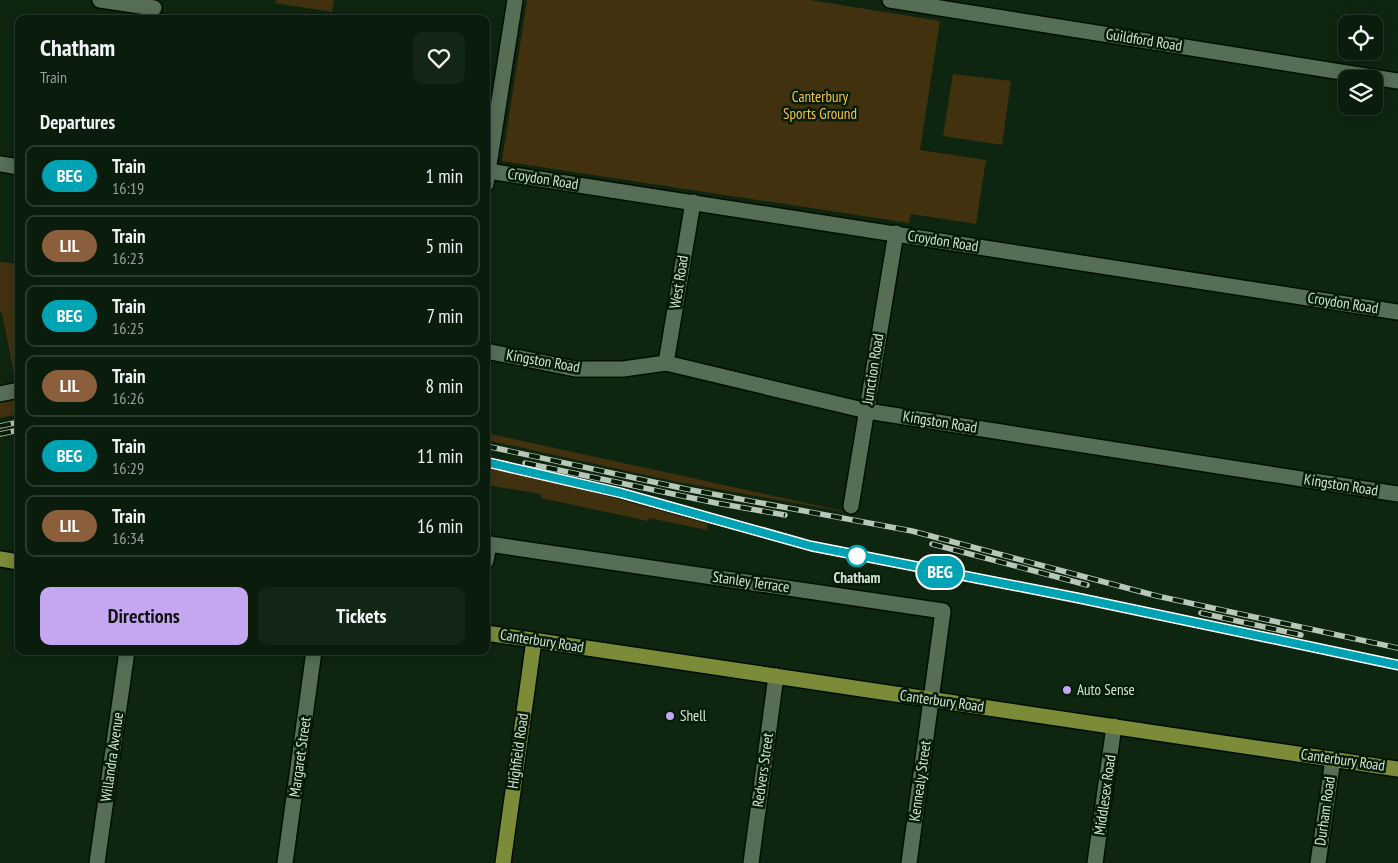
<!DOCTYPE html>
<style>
body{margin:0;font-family:"PT Sans Narrow",sans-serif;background:#132515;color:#f1f3f6;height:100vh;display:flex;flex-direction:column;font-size:19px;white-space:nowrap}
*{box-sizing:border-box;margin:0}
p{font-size:16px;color:#99a19d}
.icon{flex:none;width:28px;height:28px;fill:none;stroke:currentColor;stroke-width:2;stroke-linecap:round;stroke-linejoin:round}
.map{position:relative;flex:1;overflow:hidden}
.side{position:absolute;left:15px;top:15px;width:475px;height:640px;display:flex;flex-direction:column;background:#0a1c0c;border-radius:10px;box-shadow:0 2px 12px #0003,0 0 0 1px #2a3a2d}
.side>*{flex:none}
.badge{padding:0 10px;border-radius:16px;font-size:18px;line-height:32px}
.tools{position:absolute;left:1338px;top:15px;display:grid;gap:10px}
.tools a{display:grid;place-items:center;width:45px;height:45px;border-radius:10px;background:#0a1c0c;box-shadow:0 2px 12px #0003,0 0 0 1px #2a3a2d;font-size:25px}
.map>.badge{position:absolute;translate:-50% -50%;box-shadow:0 0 0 2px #fff}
h2{padding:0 25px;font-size:19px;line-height:45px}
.round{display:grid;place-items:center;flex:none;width:52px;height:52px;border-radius:10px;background:#132515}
.head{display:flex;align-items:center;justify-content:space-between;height:85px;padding:0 25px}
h1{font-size:24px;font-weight:600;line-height:38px}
.primary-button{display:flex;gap:10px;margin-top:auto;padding:10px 25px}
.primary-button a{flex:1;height:58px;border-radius:10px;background:#c5a7f1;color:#111;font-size:20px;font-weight:600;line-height:58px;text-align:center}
.primary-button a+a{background:#132515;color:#f1f3f6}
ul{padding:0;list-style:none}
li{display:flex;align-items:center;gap:15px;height:62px;margin:0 10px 8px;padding:0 15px;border:2px solid #2a3a2d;border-radius:10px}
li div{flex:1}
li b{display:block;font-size:19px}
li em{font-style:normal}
li .badge{min-width:55px;font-weight:700;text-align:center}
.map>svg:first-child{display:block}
.green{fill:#41310e}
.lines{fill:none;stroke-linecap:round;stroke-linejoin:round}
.minor-casing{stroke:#000e00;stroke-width:18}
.major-casing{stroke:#000e00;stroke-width:18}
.minor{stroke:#556e55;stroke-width:15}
.major{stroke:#7b8b37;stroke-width:15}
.rail-casing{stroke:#b8c7b8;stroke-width:5.5}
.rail{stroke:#051c07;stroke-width:4;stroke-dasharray:11;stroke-linecap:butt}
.line-casing{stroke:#fff;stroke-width:11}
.line{stroke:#00a3b4;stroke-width:8}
.stop-dot{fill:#fff;stroke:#00a3b4;stroke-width:2.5}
.poi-dot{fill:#c5a7f1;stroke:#051c07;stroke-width:2}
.labels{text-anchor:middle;stroke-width:5;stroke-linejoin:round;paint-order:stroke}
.street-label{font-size:15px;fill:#d4e2d4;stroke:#051c07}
.park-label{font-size:15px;fill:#fcc248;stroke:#051c07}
.stop-label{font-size:15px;font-weight:bold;fill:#d4e2d4;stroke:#051c07}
.poi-label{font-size:15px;fill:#d4e2d4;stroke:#051c07;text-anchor:start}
</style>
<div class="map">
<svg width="1398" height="863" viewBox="0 0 1398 863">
<rect width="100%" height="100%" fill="#0e2510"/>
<g class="green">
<polygon points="276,0 334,0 332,12 275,3"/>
<polygon points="527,0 810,0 940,21 920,150 986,160 976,224 911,214 909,223 502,161"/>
<polygon points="953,74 1011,81 1002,145 943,136"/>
<polygon points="0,262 19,264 19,373 14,374 2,313 0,312"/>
<polygon points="19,395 19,414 0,418 0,399"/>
<polygon points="486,433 861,515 673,481 486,440"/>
<polygon points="486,468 560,483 708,524 707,530 649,518 648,521 541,498 541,494 486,485"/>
</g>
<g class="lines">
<g class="minor-casing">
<g id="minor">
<polyline points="100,0 154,8"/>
<polyline points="890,0 1398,81"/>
<polyline points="0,164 19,167"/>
<polyline points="488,171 1398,312"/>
<polyline points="486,184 515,0"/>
<polyline points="486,351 575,369 623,369 666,363 867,411 1398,494"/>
<polyline points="666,363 693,202"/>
<polyline points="0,394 19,390"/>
<polyline points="851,506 896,233"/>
<polyline points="486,561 489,544 943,611 909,863"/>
<polyline points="97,863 127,651"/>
<polyline points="285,863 314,651"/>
<polyline points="751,863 776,676"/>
<polyline points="1095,863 1114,726"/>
<polyline points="1318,863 1333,759"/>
</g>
</g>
<g class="major-casing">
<g id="major">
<polyline points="0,559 19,562"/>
<polyline points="486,633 1398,769"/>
<polyline points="503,863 534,640"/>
</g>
</g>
<use href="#minor" class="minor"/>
<use href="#major" class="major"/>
<g class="rail-casing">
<g id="rail">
<polyline points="0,426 19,422"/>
<polyline points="0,434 19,430"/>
<polyline points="486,446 686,489 912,531 1157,596 1398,648"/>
<polyline points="486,462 621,493 793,542 864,558 1077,598 1398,665"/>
<polyline points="525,463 716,503 785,515"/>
<polyline points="932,544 1087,585"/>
<polyline points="1201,613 1301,635"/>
</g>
</g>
<use href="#rail" class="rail"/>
</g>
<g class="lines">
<g class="line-casing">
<polyline id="line" points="486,462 621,493 811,546 1078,598 1398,665"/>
</g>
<use href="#line" class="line"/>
</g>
<circle class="stop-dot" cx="857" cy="556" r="10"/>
<g class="poi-dot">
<circle cx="1067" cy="690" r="5"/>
<circle cx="670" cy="716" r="5"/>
</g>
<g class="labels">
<g class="street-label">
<text transform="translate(1144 40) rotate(9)" y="5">Guildford Road</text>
<text transform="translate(543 179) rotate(9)" y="5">Croydon Road</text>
<text transform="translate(943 241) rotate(9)" y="5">Croydon Road</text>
<text transform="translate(679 282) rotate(-81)" y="5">West Road</text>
<text transform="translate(1343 303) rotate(9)" y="5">Croydon Road</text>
<text transform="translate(543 361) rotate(10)" y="5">Kingston Road</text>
<text transform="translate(873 369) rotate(-81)" y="5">Junction Road</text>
<text transform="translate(940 422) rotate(9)" y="5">Kingston Road</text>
<text transform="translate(1341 485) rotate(9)" y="5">Kingston Road</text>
<text transform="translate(751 582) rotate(8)" y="5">Stanley Terrace</text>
<text transform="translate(542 641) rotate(9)" y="5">Canterbury Road</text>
<text transform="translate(942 701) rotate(8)" y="5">Canterbury Road</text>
<text transform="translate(518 751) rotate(-82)" y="5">Highfield Road</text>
<text transform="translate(112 757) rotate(-82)" y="5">Willandra Avenue</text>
<text transform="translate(300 757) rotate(-82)" y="5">Margaret Street</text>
<text transform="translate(1343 760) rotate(8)" y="5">Canterbury Road</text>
<text transform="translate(763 770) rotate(-82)" y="5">Redvers Street</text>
<text transform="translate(920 781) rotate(-82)" y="5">Kennealy Street</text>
<text transform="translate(1105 795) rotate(-82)" y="5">Middlesex Road</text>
<text transform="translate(1325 811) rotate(-82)" y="5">Durham Road</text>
</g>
<g class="park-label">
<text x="820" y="102">Canterbury<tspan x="820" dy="17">Sports Ground</tspan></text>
</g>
<g class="stop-label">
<text x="857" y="583">Chatham</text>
</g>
<g class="poi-label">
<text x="1077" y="695">Auto Sense</text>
<text x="680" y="721">Shell</text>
</g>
</g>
</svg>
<div class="tools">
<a><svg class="icon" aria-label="locate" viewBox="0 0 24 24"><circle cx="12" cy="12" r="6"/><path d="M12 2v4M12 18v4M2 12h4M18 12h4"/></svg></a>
<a><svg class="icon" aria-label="layers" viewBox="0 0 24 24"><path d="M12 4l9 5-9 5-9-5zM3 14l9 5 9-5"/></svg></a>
</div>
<b class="badge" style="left:940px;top:572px;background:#00a3b4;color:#fff">BEG</b>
<section class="side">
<div class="head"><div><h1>Chatham</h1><p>Train</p></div><a class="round"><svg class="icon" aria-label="heart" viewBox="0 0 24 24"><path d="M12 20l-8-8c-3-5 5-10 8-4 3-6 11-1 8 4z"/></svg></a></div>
<h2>Departures</h2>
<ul>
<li><span class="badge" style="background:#00a3b4;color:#fff">BEG</span><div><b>Train</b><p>16:19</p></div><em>1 min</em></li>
<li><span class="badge" style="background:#8b5e3c;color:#fff">LIL</span><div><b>Train</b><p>16:23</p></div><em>5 min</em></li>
<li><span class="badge" style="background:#00a3b4;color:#fff">BEG</span><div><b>Train</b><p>16:25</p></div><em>7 min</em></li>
<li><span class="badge" style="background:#8b5e3c;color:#fff">LIL</span><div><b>Train</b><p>16:26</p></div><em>8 min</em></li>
<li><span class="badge" style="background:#00a3b4;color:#fff">BEG</span><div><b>Train</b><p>16:29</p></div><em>11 min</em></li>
<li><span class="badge" style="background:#8b5e3c;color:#fff">LIL</span><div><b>Train</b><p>16:34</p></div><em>16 min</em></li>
</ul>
<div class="primary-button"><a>Directions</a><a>Tickets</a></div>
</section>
</div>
